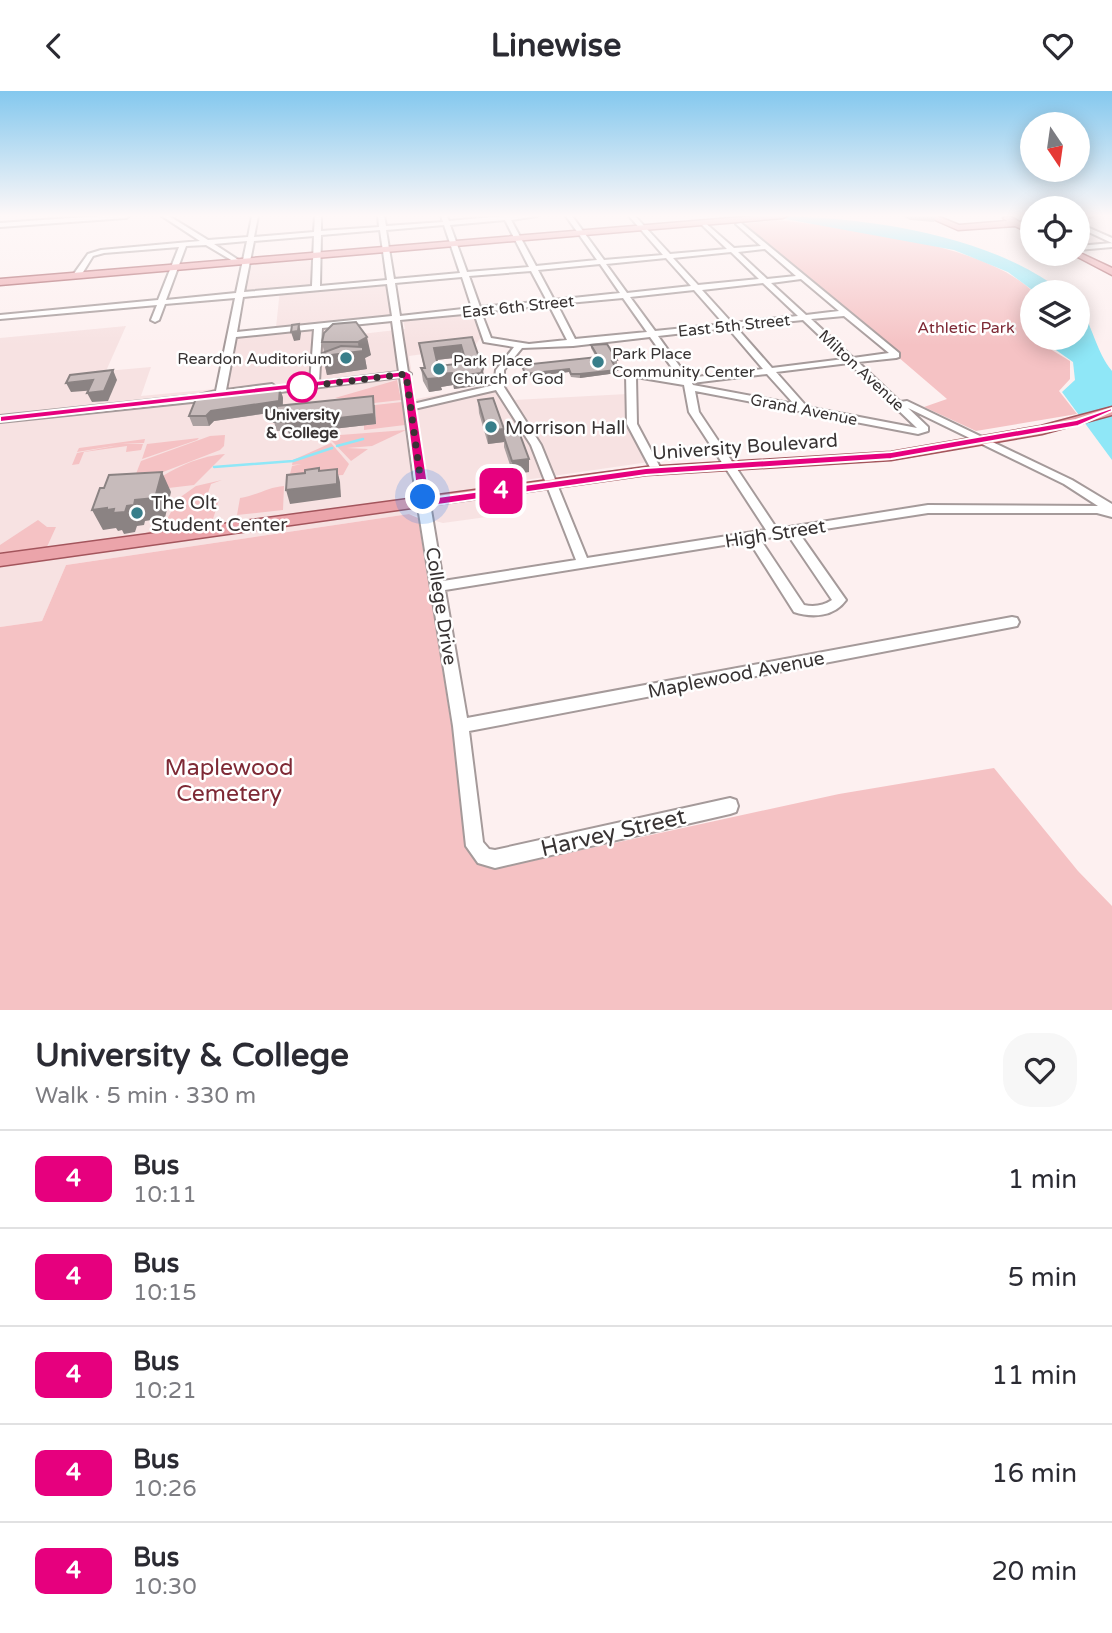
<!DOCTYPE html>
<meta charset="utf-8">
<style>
body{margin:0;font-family:"Varela Round",sans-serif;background:#f7f7f7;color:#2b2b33;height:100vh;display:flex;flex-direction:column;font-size:26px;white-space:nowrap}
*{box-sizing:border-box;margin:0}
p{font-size:23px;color:#7c7c81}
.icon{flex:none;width:38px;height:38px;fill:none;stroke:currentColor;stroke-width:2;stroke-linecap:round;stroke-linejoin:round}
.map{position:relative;height:919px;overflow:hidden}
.panel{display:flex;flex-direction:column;background:#fff;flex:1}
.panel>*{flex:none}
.badge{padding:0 14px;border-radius:10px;font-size:24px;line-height:46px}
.needle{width:46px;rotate:167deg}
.tools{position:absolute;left:1020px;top:21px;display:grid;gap:14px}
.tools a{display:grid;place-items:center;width:70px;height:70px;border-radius:50%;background:#fff;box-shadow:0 4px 18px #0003;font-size:35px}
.you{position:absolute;width:35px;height:35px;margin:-18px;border:5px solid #fff;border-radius:50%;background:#1a73e8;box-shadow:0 0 0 10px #1a73e833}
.map>.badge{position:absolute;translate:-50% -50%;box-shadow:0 0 0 4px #fff}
.round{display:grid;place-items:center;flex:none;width:74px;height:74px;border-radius:28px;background:#f7f7f7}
.head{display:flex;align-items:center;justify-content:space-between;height:119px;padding:0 35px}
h1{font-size:33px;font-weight:700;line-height:52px}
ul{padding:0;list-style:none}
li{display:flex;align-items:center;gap:21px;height:98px;padding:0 35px;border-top:2px solid #e1e1e2}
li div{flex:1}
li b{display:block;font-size:26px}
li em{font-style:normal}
li .badge{min-width:77px;font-weight:700;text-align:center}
header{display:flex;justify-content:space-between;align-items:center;height:91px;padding:0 35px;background:#fff;font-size:32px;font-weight:700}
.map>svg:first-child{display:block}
.built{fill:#f7e2e2}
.green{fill:#f5c2c4}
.water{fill:#8fe7f7}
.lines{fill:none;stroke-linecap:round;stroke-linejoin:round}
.stream{stroke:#8fe7f7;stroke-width:2.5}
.minor-casing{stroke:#a59a9a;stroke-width:4}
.major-casing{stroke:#a3555c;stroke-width:3}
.minor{fill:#fff;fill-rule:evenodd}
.major{fill:#eba4aa;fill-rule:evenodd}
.wall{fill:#aba1a1;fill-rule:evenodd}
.shaded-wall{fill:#8b8383}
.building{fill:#c7bbbb;stroke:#8b8383;stroke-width:2;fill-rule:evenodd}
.line{fill:#e6007e;stroke:#fff;stroke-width:2}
.walk{stroke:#383333;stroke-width:7;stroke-dasharray:0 12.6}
.poi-dot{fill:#387e8a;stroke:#fff;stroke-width:2.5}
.stop-dot{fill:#fff;stroke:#e6007e;stroke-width:3.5}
.labels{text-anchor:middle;stroke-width:5;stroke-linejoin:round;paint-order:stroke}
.far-street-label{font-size:16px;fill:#383333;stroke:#fff}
.far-park-label{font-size:16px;fill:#7e2935;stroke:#fff}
.far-poi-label{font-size:16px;fill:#383333;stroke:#fff;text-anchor:start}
.far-stop-label{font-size:16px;font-weight:bold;fill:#383333;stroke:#fff}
.poi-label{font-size:19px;fill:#383333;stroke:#fff;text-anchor:start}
.street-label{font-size:19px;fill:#383333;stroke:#fff}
.near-park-label{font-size:23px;fill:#7e2935;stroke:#fff}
.near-street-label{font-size:23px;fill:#383333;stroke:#fff}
</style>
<header><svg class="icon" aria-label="back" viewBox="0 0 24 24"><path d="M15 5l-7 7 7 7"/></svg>Linewise<svg class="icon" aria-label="heart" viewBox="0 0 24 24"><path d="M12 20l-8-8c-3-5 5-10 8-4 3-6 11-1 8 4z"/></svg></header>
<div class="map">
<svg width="1112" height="919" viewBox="0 0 1112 919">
<rect width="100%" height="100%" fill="#fdf0f0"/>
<polygon class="built" points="322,166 321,195 387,189 392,225 359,229 361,243 405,238 403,228 473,221 481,246 474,256 409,265 416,308 482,296 507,295 514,309 627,303 649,371 497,393 501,424 443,432 409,423 66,474 42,530 0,536 0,247 126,235 106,280 151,276 141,305 226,297 238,240 276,236 280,199 245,202 251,172"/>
<g class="green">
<path d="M776,129c67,7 209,23 257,72l-1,46 38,23v18l-11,12 18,23 -101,17 -52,-24 23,-8 -204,-175z"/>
<polygon points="397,289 401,309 374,312 335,307"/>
<polygon points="402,311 405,334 364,339 364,334 376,333 375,314"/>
<polygon points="406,339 372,355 347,357 368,358 351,370 331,349 340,344"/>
<polygon points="225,344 224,355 220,359 132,393 141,370 210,345"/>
<polygon points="199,347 197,349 142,368 147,353"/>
<polygon points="145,348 144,352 120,353 143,353 141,359 126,361 127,355 84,361 79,373 72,374 77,362 119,354 77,361 79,357"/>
<polygon points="331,352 349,373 343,384 289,387 292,375 302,373 292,374 293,369"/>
<path d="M225,363l-31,31 -51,6c20,-19 54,-35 82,-37z"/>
<path d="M222,389l-11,4 -6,18 14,-2 -6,19 -20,9 -51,6c20,-5 28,-15 33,-33l21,-15z"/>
<path d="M284,395l-1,24 -46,5 3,-17c16,-2 28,-11 44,-12z"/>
<path d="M409,423l9,4 53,330c4,15 8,18 24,21l344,-75 155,-26 84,103 34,35v104h-1112v-383l42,-6 24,-56z"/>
<polygon points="38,429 47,436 56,436 46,458 0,464 0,454"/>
</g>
<g class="water">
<path d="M769,125c91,0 221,18 294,76h-28l-27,-20 -54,-22z"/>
<path d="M1078,214c15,20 18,47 34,66v89l-50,-68 13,-12 -2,-18 -34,-24h39z"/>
</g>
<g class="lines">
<g class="stream">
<polyline points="337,355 363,348"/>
<polyline points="214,376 293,370 332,357"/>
</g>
<g class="minor-casing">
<g id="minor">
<polygon points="100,125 129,125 126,127 0,136 0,132"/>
<path d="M162,125h7l39,24 40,-3 4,-21h6l-4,21 60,-5 1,-16h6v15l58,-4 -1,-11h6l2,10 57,-4 -2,-6h6l2,5 54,-5h34l-26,4 25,46 61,-6 -31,-44h6l32,44 59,-5 -34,-39h6l35,38 57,-5 -26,-25 2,-3 31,27 27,-2 -25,-22 5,-1 158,130v4l-3,1 -38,4 42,40 7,-1 165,79 40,24v13l-15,-4h-169l-129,20 47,67c-12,17 -34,18 -52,12l-45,-71 -304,49 22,128 545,-101 5,1 2,4 -2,4 -5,1 -543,104 14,111 6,7 6,1 235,-52 6,2 2,6 -2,6 -6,2 -235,54 -17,-5 -12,-17 -13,-120 -38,-238 -15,-111 -136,17 -4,-3 -44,6 -5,3 -211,22v-6l199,-21 17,-4 19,-93 -70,6 -6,16 -4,2 -4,-2 6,-15 -157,14v-4l158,-15 21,-53 -75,6 -11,3 -13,21 -7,-2 15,-21 13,-4 99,-9zM505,129l24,47 -62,5 -17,-47zM444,134l16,48 -66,6 -8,-49zM380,139l7,50 -67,6 1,-51zM314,145l-2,50 -68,6 10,-51zM247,150l-11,52 -70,7 20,-54 20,-1 32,19 4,-2 -2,-1 -26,-17zM765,158l31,27 -29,3 -29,-27zM731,161l28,27 -61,6 -25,-27zM666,167l25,28 -64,7 -21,-29zM600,173l20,29 -66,7 -16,-30zM531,180l16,30 -67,6 -11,-31zM462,186l10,31 -72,8 -5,-33zM801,188l38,32 -33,4 -35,-32zM763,192l35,33 -66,7 -30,-33zM387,193l5,32 -155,16 6,-35zM694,199l30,34 -69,7 -25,-34zM623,207l24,34 -72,7 -18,-35zM549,214l18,35 -38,4 -38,-6 -10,-26zM474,222l10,29 30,5 -18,23 -2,15 -81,19 -4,-28 2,-2 -3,-2 -8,-52zM844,225l45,37 -36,5 -42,-39zM803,229l41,39 -72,9 -36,-41zM392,230l7,51 -80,10 3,-54zM728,237l35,41 -75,9 -30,-42zM314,238l-4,54 -34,4 -4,-3 -46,6 10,-53zM650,246l30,42 -49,-8 -5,3 1,50 25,47 5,3 5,-3 -25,-47 -1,-47 48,8 5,27 77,118 -179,28 -46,-113 -37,-58v-17l18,-22 51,-2zM849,272l68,65 -110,-21 -31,-35zM767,283l27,30 -101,-19 -1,-2zM496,299l35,55 45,115 -133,21 -29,-172zM695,300l223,43 10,-3v-4l-20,-19 156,76 34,22 -170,-1 -151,24 -78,-117zM788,444l44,65c-9,6 -18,7 -28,5l-44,-66z"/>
<polygon points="1078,125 1093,125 1078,128"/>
<polygon points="1032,129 1032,133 1016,134 1013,132"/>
<polygon points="1078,132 1112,147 1112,156 1078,159 1078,155 1112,152 1078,136"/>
</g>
</g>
<g class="major-casing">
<g id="major">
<polygon points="755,125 787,125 783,127 0,194 0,188"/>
<polygon points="926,125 937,125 959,134 1007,130 1003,127 1009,125 1032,138 1032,143 1015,135 958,139"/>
<polygon points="1078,161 1112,177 1112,184 1072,163"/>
<polygon points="1112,316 1112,324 1042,343 891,369 646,384 0,475 0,463 646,376 891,361 1041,335"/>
</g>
</g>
<use href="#minor" class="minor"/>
<use href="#major" class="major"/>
</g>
<g class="wall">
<polygon points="903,125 936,125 934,131 910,129"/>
<polygon points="356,231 371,264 365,267 367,278 327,284 322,262 324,261 322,251"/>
<path d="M472,246l11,32 1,13 -2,3 -28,4 -1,-4 -12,2 1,3 -13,2 -6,-11 -2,-13h3l-5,-25zM462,266l1,2 -6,5 -19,2 -1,-6z"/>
<polygon points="591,254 617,269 617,273 614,273 617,279 617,282 580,287 571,286 569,281 525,286 522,274 596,266 591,257"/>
<polygon points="280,297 283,307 283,314 375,314 376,333 289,343 288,340 277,340 274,331 276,321 214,330 209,335 193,335 189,325"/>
<polygon points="478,309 504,343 529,368 529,381 513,383 504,356 504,351 488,353 479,322"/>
</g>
<g class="shaded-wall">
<polygon points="299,233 301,242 300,249 294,250 291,241"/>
<polygon points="367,246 371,264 365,267 367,278 327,284 323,265 359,261 358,251"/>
<polygon points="461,254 462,266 436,269 434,257"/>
<polygon points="483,278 484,291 482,294 454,298 453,286"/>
<polygon points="569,278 569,281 525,286 525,283"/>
<polygon points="113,279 117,289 108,310 92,311 87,302"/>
<polygon points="617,279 617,282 580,287 580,283"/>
<polygon points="452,282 453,294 441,296 442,299 429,301 427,288 439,283"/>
<polygon points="93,289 97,299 71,301 66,292"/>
<polygon points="280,297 283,307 282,320 214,330 209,335 206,325 211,320"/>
<polygon points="373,305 376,333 289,343 286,333"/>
<polygon points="504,338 504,351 488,353 487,340"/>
<polygon points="529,368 529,381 513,383 512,370"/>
<polygon points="337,378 340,391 341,406 290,413 286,399"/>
<polygon points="162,381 171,401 165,427 145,430 144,434 137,435 135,441 124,443 122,439 118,440 116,437 103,439 92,419 107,417 114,418 127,415 135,409"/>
</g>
<g class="building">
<polygon points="356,231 367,246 358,251 322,251 324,242 333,233"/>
<polygon points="299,233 298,240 291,241 292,234"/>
<path d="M472,246l11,32 -2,4 -28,4 -1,-4 -13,1 1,4 -13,1 -6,-11h4l-6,-25zM461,254l4,14 -9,1 1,4 -19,2 -4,-18z"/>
<polygon points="607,253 617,269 612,270 617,279 580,283 571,283 569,278 525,283 522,274 598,266 591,254"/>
<polygon points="341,255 363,256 363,260 323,265 322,262"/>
<polygon points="113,279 104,300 87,302 93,289 66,292 70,284"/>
<polygon points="280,297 279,310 211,320 206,325 189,325 197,305"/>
<polygon points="373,305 374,323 286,333 286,330 274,331 277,315"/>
<polygon points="493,307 504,338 487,340 478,309"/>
<polygon points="519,341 529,368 512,370 503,343"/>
<polygon points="319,377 319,380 337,378 337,393 286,399 287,384 305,382 305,379"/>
<polygon points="162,381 155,407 135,409 134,414 127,415 125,421 113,422 114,418 107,419 107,417 92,419 100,397 104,397 109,384"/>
</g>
<linearGradient id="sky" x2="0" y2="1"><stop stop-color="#84c8ee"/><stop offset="0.49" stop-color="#fef8f8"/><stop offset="1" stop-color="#fef8f8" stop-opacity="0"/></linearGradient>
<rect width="1112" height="254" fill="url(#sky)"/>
<polygon class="line" points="406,280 411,283 430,407 646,377 891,361 1076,329 1112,317 1112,320 1078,335 891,368 646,384 424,416 418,412 402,286 0,331 0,325"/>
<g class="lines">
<polyline class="walk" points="302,296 406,283 423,406"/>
</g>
<g class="poi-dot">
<circle cx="346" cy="267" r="7"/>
<circle cx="598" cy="271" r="7"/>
<circle cx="439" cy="278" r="7"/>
<circle cx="491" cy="336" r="7"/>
<circle cx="137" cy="422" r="7"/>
</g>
<circle class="stop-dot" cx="302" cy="296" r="14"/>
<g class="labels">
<g class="far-street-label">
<text transform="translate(518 215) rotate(-6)" y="6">East 6th Street</text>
<text transform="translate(734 234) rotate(-6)" y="6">East 5th Street</text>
<text transform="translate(862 279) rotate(43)" y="6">Milton Avenue</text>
<text transform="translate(804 318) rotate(11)" y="6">Grand Avenue</text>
</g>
<g class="far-park-label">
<text x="966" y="242">Athletic Park</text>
</g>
<g class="far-poi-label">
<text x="612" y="268">Park Place<tspan x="612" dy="18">Community Center</tspan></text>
<text x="332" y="273" text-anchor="end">Reardon Auditorium</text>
<text x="453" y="275">Park Place<tspan x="453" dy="18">Church of God</tspan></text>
</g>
<g class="far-stop-label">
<text x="302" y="329">University<tspan x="302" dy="18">&amp; College</tspan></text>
</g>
<g class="poi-label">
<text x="505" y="343">Morrison Hall</text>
<text x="151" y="418">The Olt<tspan x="151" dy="22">Student Center</tspan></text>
</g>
<g class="street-label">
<text transform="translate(745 355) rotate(-4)" y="7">University Boulevard</text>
<text transform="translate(775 442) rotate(-9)" y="7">High Street</text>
<text transform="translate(442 515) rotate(81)" y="7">College Drive</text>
<text transform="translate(736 583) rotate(-11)" y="7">Maplewood Avenue</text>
</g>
<g class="near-park-label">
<text x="229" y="684">Maplewood<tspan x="229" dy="26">Cemetery</tspan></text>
</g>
<g class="near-street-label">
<text transform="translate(613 741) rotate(-13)" y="8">Harvey Street</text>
</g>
</g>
</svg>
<div class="tools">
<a><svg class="needle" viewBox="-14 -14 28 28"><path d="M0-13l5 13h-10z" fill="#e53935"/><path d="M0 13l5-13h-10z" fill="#7c7c81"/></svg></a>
<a><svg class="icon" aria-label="locate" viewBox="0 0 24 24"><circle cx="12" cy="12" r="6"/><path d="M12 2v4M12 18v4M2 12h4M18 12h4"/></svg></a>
<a><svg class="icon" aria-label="layers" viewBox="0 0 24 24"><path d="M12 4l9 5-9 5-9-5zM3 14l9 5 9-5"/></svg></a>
</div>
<div class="you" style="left:423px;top:406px"></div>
<b class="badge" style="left:501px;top:400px;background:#e6007e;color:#fff">4</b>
</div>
<section class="panel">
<div class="head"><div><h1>University &amp; College</h1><p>Walk · 5 min · 330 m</p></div><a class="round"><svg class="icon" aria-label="heart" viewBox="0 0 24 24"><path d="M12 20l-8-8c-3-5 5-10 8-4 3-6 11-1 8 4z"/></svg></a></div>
<ul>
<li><span class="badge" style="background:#e6007e;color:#fff">4</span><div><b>Bus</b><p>10:11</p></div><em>1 min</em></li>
<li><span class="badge" style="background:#e6007e;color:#fff">4</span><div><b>Bus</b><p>10:15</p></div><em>5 min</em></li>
<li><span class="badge" style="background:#e6007e;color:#fff">4</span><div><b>Bus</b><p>10:21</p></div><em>11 min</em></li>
<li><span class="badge" style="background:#e6007e;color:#fff">4</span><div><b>Bus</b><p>10:26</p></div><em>16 min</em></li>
<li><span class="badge" style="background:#e6007e;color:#fff">4</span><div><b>Bus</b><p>10:30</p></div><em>20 min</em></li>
</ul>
</section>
